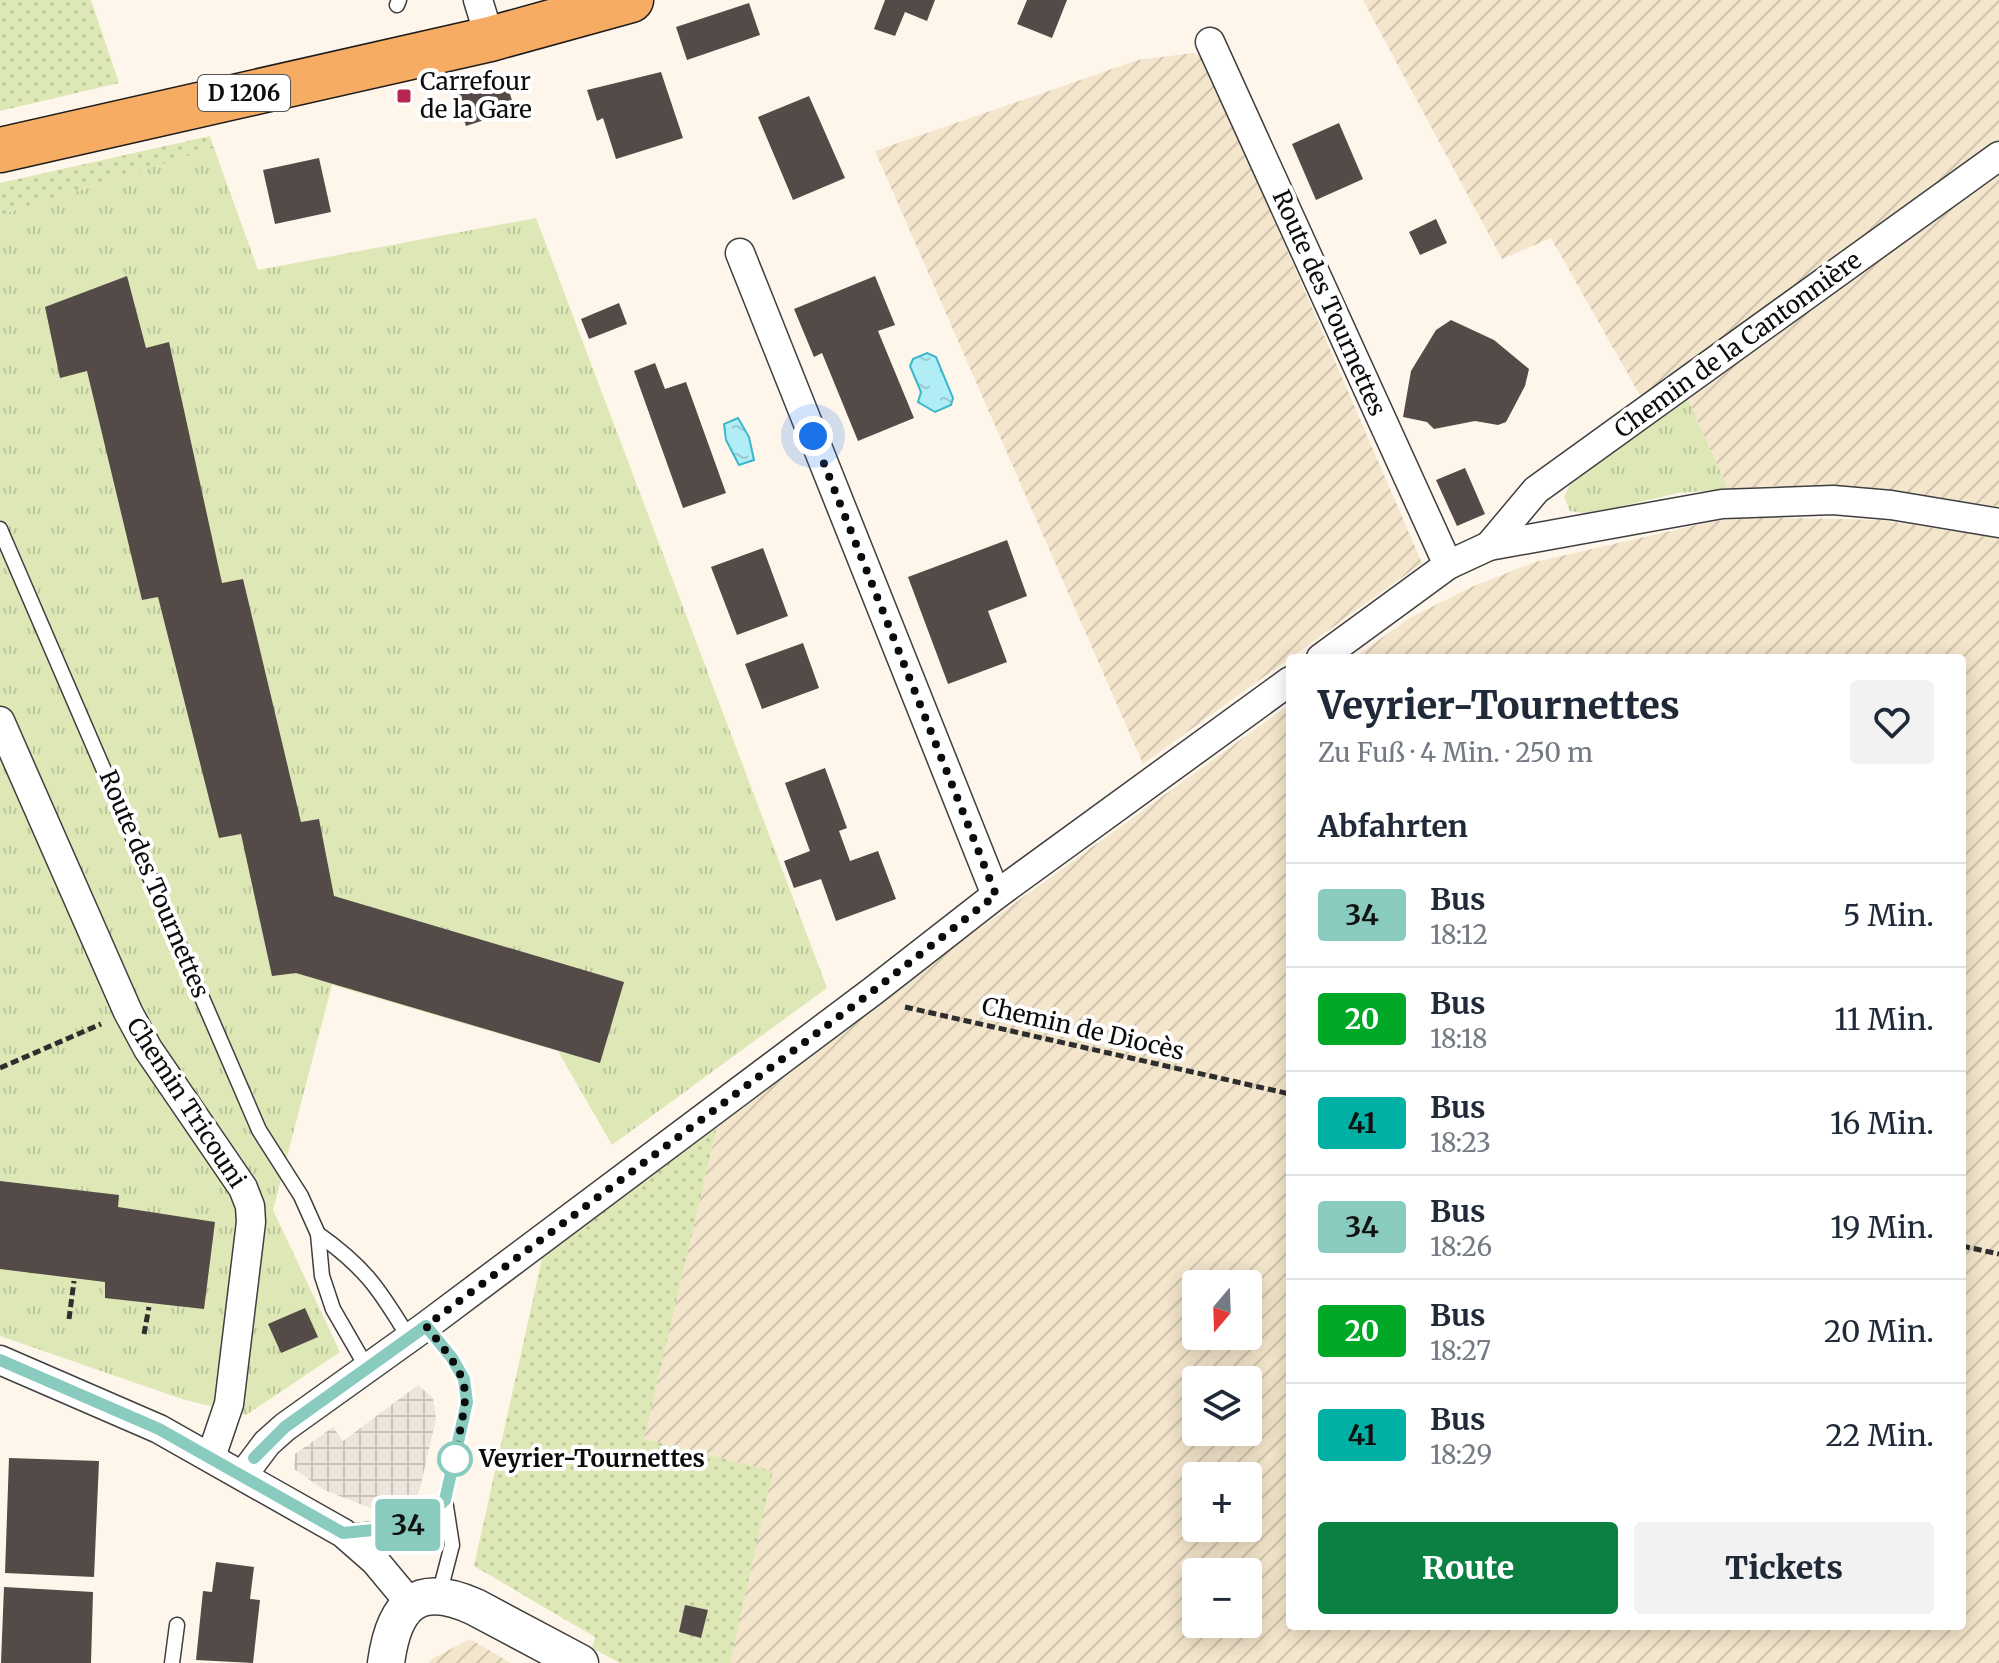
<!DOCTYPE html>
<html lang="de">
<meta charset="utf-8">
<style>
body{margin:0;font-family:Merriweather,serif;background:#f2f2f3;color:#1f2937;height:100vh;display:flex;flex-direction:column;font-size:30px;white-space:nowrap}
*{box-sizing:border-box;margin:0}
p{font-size:26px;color:#747a83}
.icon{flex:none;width:44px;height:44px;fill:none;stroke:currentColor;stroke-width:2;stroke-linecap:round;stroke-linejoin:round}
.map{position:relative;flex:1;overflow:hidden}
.panel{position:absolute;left:1286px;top:654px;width:680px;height:976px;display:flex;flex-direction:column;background:#fff;border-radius:8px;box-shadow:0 4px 20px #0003}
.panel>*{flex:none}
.badge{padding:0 16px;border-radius:6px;font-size:28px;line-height:52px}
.needle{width:52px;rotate:199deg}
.buttons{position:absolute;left:1182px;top:1270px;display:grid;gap:16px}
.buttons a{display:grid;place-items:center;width:80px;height:80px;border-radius:8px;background:#fff;box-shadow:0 4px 20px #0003;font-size:40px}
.you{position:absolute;width:40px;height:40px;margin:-20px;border:6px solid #fff;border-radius:50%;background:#1a73e8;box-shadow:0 0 0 12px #1a73e833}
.map>.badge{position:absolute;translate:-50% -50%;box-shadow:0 0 0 4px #fff}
h2{padding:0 32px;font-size:30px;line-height:72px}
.round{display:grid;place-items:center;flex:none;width:84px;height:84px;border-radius:8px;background:#f2f2f3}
.overview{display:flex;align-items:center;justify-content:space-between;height:136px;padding:0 32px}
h1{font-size:38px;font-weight:800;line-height:60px}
.button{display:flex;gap:16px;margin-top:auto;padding:16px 32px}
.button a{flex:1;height:92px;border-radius:8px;background:#0b8043;color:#fff;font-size:32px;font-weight:800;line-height:92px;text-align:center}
.button a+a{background:#f2f2f3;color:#1f2937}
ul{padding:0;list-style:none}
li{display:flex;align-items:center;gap:24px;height:104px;padding:0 32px;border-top:2px solid #e0e1e3}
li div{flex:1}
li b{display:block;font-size:30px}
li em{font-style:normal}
li .badge{min-width:88px;font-weight:700;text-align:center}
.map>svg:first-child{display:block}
.farmland{fill:url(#farmland-furrows);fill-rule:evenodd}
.grass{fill:url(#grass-dots)}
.park{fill:url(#park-tufts)}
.plaza{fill:url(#plaza-grid)}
.water{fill:url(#water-ripples);stroke:#39b7cb;stroke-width:2}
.building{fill:#544a48}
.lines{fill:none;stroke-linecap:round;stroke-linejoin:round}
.service-casing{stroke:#3f3f3f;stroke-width:17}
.minor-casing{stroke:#3f3f3f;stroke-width:31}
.tertiary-casing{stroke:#3f3f3f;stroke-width:39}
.primary-casing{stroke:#1d1d1d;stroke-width:47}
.path{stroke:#2e2e2e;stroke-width:5;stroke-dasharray:8 4;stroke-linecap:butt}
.service{stroke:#fff;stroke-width:14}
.minor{stroke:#fff;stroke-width:28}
.tertiary{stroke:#fff;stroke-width:36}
.primary{stroke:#f7ac63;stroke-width:44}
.line-casing{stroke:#fff;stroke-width:18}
.line{stroke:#89cbbe;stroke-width:12}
.walk{stroke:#0c0c0c;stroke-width:8;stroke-dasharray:0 14.4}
.poi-dot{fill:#ba2653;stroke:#fff;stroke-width:3}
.stop-dot{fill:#fff;stroke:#89cbbe;stroke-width:4}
.labels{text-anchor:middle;stroke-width:8;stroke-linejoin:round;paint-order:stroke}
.shield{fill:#fff;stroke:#555;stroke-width:2}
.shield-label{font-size:22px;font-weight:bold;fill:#0c0c0c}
.poi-label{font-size:24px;fill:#0c0c0c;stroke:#fff;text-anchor:start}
.street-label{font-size:24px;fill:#0c0c0c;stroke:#fff}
.stop-label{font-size:24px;font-weight:bold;fill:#0c0c0c;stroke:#fff;text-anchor:start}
</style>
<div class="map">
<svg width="1999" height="1663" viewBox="0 0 1999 1663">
<defs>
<pattern id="farmland-furrows" width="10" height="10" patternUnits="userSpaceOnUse" patternTransform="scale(2)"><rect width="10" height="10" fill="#f4e6cc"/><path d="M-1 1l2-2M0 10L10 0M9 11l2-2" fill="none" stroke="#d0c4ae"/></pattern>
<pattern id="grass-dots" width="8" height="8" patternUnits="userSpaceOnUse" patternTransform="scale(2)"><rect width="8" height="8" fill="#dde8b6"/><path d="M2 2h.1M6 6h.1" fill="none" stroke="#bcc69b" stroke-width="1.8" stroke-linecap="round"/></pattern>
<pattern id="park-tufts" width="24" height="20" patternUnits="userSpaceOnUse" patternTransform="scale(2)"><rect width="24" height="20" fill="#dde8b6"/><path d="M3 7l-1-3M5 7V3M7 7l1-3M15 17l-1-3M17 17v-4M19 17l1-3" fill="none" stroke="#bcc69b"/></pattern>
<pattern id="plaza-grid" width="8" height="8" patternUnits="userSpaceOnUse" patternTransform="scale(2)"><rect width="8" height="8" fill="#ede4db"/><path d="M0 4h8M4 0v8" fill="none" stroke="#cac2bb"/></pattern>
<pattern id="water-ripples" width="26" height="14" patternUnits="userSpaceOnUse" patternTransform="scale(2)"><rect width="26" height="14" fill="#b1edf5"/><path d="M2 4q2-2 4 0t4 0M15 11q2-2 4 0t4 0" fill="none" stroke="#97cad1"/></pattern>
</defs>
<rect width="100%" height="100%" fill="#fff6eb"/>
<g class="farmland">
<polygon points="1363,0 1999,0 1999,140 1642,399 1551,238 1502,259"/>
<polygon points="1193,53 1204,57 1422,563 1143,764 875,151 1138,60"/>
<polygon points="1999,174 1999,507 1883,490 1775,486 1728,489 1688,399"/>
<path d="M1751,517l129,3 119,18v1125h-1269l42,-192 -129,-32 74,-312 136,-107 437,-316v922h672v-968h-608l54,-39 61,-31 66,-26 175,-40zM1196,1284h52v52h-52zM1196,1380h52v52h-52zM1196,1476h52v52h-52zM1196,1572h52v52h-52z"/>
<polygon points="470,1639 511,1663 429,1663 430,1660"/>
</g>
<g class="grass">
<polygon points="0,0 91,0 119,83 0,111"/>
<polygon points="210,136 214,148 0,215 0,183"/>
<polygon points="717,1127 644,1439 773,1471 730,1663 620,1663 592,1648 595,1637 474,1566 543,1254"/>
</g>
<g class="park">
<polygon points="214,148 258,270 536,218 827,988 612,1145 558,1051 332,985 273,1210 340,1352 246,1415 182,1399 0,1336 0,215"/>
<polygon points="1688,399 1728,489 1678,493 1589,514 1570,511 1564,497 1572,481"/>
</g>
<polygon class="plaza" points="418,1385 433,1398 436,1419 420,1488 416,1500 408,1508 399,1512 381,1512 324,1490 294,1469 295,1454 333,1427 343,1441"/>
<g class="water">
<polygon points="927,353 936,357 953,398 951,405 935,412 918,402 921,392 910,366 913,359"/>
<polygon points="738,418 749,437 754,460 739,465 726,440 724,424"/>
</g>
<g class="building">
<polygon points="885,0 935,0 927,21 905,12 895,36 874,29"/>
<polygon points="1027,0 1067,0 1052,38 1017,24"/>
<polygon points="749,3 760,35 687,60 676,27"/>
<polygon points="661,72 683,138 616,159 603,118 597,121 587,90"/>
<polygon points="505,78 515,110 466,126 455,94"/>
<polygon points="809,96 845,178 793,200 758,117"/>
<polygon points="1339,123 1363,179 1316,200 1292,144"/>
<polygon points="319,158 331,212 275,224 263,170"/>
<polygon points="1436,219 1447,243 1420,255 1409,232"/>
<polygon points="127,276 146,348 169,342 222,583 243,579 301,822 319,819 334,896 624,982 600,1063 296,973 272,976 241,834 219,838 158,597 142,600 87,371 60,378 45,307"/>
<polygon points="875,276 895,325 878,331 914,418 858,441 822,353 814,357 794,309"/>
<polygon points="619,303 627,324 589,339 581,319"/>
<polygon points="1451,320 1494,340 1529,369 1525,386 1506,422 1498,425 1475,421 1434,429 1427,422 1403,417 1411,371 1436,330"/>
<polygon points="655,363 665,389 686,382 726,493 683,508 634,371"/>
<polygon points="1465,468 1485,514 1457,526 1436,480"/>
<polygon points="1007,540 1027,596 988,611 1007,662 948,684 908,577"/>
<polygon points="763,548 788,616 737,635 711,567"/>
<polygon points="803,643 819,688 762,709 745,664"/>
<polygon points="825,768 847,828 839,831 850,861 878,851 896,899 836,921 821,879 794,888 784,861 810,851 785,783"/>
<polygon points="0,1181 119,1195 118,1207 215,1222 204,1309 105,1298 105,1282 0,1269"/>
<polygon points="305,1308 318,1337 281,1353 268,1324"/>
<polygon points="9,1458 99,1461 94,1577 5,1573"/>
<polygon points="216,1562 254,1567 250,1599 260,1600 253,1663 196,1660 203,1591 212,1592"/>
<polygon points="4,1587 93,1592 91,1663 1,1663"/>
<polygon points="685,1605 708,1610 701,1638 679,1632"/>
</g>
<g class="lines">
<g class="service-casing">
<g id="service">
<polyline points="397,5 399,0"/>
<polyline points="0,529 259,1130 301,1196 318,1234 322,1276 333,1309 367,1368"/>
<path d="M318,1234c47,33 62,56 91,104"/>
<polyline points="426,1326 452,1358 464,1379 467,1402 445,1500 452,1545 439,1595"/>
<path d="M346,1532c44,-4 64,-3 99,-32"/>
<polyline points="172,1663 177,1625"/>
</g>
</g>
<g class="minor-casing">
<g id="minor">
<polyline points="478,0 490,39"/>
<polyline points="1210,42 1448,565"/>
<polyline points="740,253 996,895"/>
<polyline points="1489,546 1536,490 1999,156"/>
<polyline points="1321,658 1448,565 1489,546 1722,504 1833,500 1891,505 1999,523"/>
<polyline points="0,721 128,1012 148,1049 243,1188 250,1206 251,1222 229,1404 211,1457"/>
<polyline points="0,1360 159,1429 343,1533 375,1561 410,1603"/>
<polyline points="243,1475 267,1443 285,1427 426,1326 873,991 996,895 1290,681"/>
</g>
</g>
<g class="tertiary-casing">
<path id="tertiary" d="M386,1663c8,-59 31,-82 89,-56l105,56"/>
</g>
<g class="primary-casing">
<polyline id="primary" points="0,150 490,39 631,0"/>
</g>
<g class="path">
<polyline points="905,1007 1290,1094"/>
<polyline points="0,1068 101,1024"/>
<polyline points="1962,1246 1999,1254"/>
<polyline points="69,1319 74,1281"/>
<polyline points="144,1334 149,1307"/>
</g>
<use href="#service" class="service"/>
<use href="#minor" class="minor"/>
<use href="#tertiary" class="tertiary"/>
<use href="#primary" class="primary"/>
</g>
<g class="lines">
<g class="line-casing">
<polyline id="line" points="0,1360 159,1429 343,1533 403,1527 422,1519 445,1500 467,1402 464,1379 452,1358 426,1326 285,1427 254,1458"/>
</g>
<use href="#line" class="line"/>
<path class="walk" d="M455,1459c12,-74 23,-69 -29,-133l447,-335 123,-96 -183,-459"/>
</g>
<rect class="poi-dot" x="396" y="88" width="16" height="16" rx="4"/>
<circle class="stop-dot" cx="455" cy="1459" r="16"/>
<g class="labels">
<rect class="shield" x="198" y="75" width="92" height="36" rx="6"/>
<g class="shield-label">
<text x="244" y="101">D 1206</text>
</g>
<g class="poi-label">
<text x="420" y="90">Carrefour<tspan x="420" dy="28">de la Gare</tspan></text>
</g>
<g class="street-label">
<text transform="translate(1329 303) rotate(66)" y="8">Route des Tournettes</text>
<text transform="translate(1738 345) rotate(-36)" y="8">Chemin de la Cantonnière</text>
<text transform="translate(154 884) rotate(67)" y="8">Route des Tournettes</text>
<text transform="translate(1083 1029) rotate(13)" y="8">Chemin de Diocès</text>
<text transform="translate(186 1103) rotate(57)" y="8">Chemin Tricouni</text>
</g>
<g class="stop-label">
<text x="479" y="1467">Veyrier-Tournettes</text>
</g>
</g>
</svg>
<div class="buttons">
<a><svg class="needle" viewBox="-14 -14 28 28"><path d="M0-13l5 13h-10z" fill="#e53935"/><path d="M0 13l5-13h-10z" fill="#747a83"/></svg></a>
<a><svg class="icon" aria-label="layers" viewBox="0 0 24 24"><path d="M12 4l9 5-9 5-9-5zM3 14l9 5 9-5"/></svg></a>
<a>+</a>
<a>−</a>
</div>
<div class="you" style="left:813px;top:436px"></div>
<b class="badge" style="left:408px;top:1525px;background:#89cbbe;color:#111">34</b>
<section class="panel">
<div class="overview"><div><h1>Veyrier-Tournettes</h1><p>Zu Fuß · 4 Min. · 250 m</p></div><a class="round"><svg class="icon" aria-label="heart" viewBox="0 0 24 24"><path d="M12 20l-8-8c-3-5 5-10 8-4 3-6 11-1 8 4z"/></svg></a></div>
<h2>Abfahrten</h2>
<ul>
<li><span class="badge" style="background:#89cbbe;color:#111">34</span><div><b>Bus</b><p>18:12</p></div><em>5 Min.</em></li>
<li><span class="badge" style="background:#00a828;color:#fff">20</span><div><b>Bus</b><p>18:18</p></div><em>11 Min.</em></li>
<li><span class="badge" style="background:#00b0a4;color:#111">41</span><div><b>Bus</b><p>18:23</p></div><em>16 Min.</em></li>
<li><span class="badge" style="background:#89cbbe;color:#111">34</span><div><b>Bus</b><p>18:26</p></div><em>19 Min.</em></li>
<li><span class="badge" style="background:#00a828;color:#fff">20</span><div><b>Bus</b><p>18:27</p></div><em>20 Min.</em></li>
<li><span class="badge" style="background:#00b0a4;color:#111">41</span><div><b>Bus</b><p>18:29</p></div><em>22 Min.</em></li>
</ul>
<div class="button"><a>Route</a><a>Tickets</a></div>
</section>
</div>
